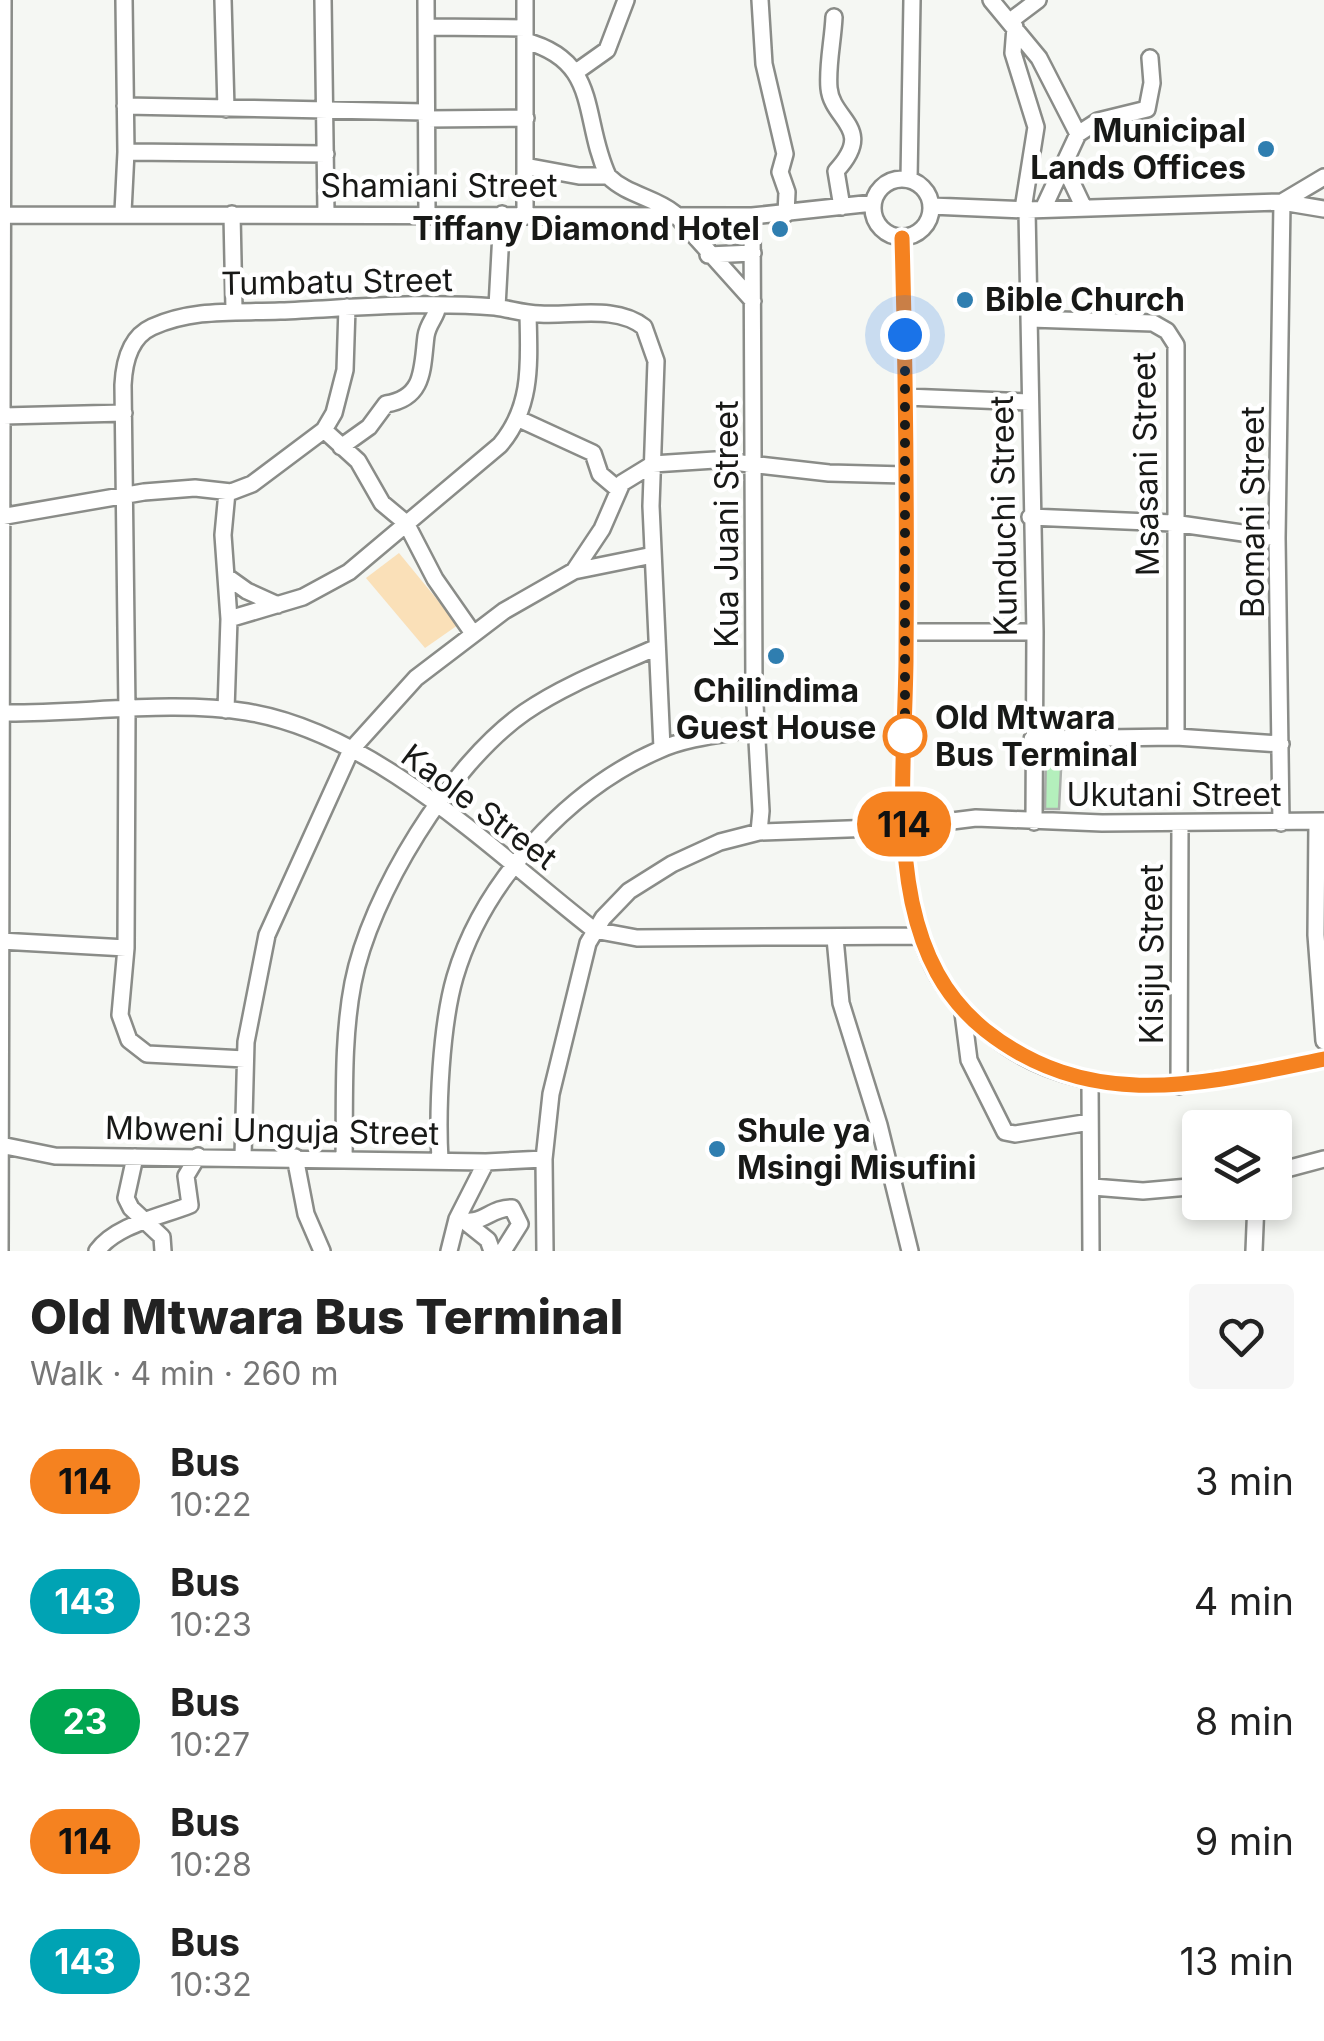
<!DOCTYPE html>
<meta charset="utf-8">
<style>
:root{--surface:#fff;--page:#f6f6f6;--text:#222;--muted:#767676}
body{margin:0;font-family:Inter,sans-serif;background:var(--page);color:var(--text);height:100vh;display:flex;flex-direction:column;font-size:38px;white-space:nowrap}
*{box-sizing:border-box;margin:0}
p{font-size:32px;color:var(--muted)}
.icon{flex:none;width:55px;height:55px;fill:none;stroke:currentColor;stroke-width:2;stroke-linecap:round;stroke-linejoin:round}
.map{position:relative;height:1251px;overflow:hidden}
.panel{display:flex;flex-direction:column;background:var(--surface);flex:1}
.panel>*{flex:none}
.badge{padding:0 20px;border-radius:32px;font-size:35px;line-height:65px}
.fabs{position:absolute;left:1182px;top:1110px;display:grid;gap:20px}
.fabs a{display:grid;place-items:center;width:110px;height:110px;border-radius:10px;background:var(--surface);box-shadow:0 5px 15px #0003;font-size:50px}
.you{position:absolute;width:50px;height:50px;margin:-25px;border:8px solid #fff;border-radius:50%;background:#1a73e8;box-shadow:0 0 0 15px #1a73e833}
.map>.badge{position:absolute;translate:-50% -50%;box-shadow:0 0 0 5px #fff}
.round{display:grid;place-items:center;flex:none;width:105px;height:105px;border-radius:10px;background:var(--page)}
.headline{display:flex;align-items:center;justify-content:space-between;height:170px;padding:0 30px}
h1{font-size:48px;font-weight:800;line-height:75px}
ul{padding:0;list-style:none}
li{display:flex;align-items:center;gap:30px;height:120px;padding:0 30px}
li div{flex:1}
li b{display:block;font-size:38px}
li em{font-style:normal}
li .badge{min-width:110px;font-weight:700;text-align:center}
.map>svg:first-child{display:block}
</style>
<div class="map">
<svg width="1324" height="1251" viewBox="0 0 1324 1251">
<rect width="100%" height="100%" fill="#f5f7f3"/>
<path fill="#fae0b8" d="M399 553 458 625 425 648 366 578Z"/>
<path fill="#b4efbc" stroke="#abafab" stroke-width="2.5" d="M1046 750H1062L1059 809H1045Z"/>
<g fill="none" stroke-linecap="round" stroke-linejoin="round">
<defs>
<path id="minor" d="M223 0 226 109
M323 0 326 213
M426 0 427 213
M760 0 764 64 785 154 780 172 787 192 786 214
M991 0 1039 58 1078 134
M834 17C833 40 827 66 829 88 832 121 876 128 836 171L842 207
M1010 21 1038 0
M427 27 525 28
M1015 27 1013 53 1036 127 1023 209
M525 41C601 61 581 118 608 176 627 195 654 197 674 213L753 301
M576 72 607 50 626 0
M125 106 425 112
M426 119 526 118
M126 152 326 154
M525 166 579 176H608
M1065 168 1084 208
M873 208a29 29 0 1 1 58 0a29 29 0 1 1-58 0Z
M909 180 912 0
M931 206 1027 210 1282 202 1324 209
M1043 209 1078 134 1098 121 1147 109 1152 83 1150 58
M1027 210 1035 632 1034 822
M123 212 126 152 124 0
M525 213V0
M232 214 234 309
M5 215 752 216 873 203
M752 216 754 687 761 811 759 832
M902 238C906 377 907 515 906 654 905 735 895 822 912 902 925 963 943 996 991 1035 1088 1113 1212 1082 1324 1059
M708 255 753 253
M497 307 502 214
M1030 319 1153 323 1167 331 1176 345V737
M906 397 1029 402
M3 416 124 413
M519 419 593 453 600 474 619 490
M324 430 358 461 382 503 406 523 435 579 472 632
M341 447 369 427 386 404C425 398 422 368 426 336 428 323 436 318 438 306
M0 517 144 492 195 488 231 492 252 484 324 430 334 413 345 370 347 307
M1030 517 1173 523 1277 538
M574 571 602 529 622 483 653 464 715 460 829 473 905 475
M226 576 247 591 278 605
M229 619 303 597 349 572 500 445C533 406 529 362 528 314
M906 632H1035
M226 710 229 619 223 535 227 492
M2 713C81 714 170 700 247 712 376 733 494 852 594 930L637 938 921 936
M1032 739 1176 737 1281 744
M1317 822 1316 935 1324 1041
M1281 823 1277 538 1282 202 1324 177
M835 938 841 1003 879 1125 910 1251
M0 941 126 948
M963 1013 969 1060 1005 1132 1015 1134 1090 1122
M245 1059 147 1054 129 1040 120 1015 126 948 127 711 123 385C124 363 130 337 152 327 194 308 237 313 280 311 352 308 423 301 495 307 510 309 525 314 540 314 574 316 616 305 644 327L656 361 651 506 662 748
M1090 1082 1091 1251
M1179 1086 1180 823
M1 1145 55 1156 486 1162 544 1159
M243 1156 246 1042 267 935 351 750 416 678 504 611 574 571 653 555
M135 1157 126 1198 131 1208 162 1237 163 1251
M295 1157 306 1214 322 1251
M344 1158C345 1101 342 1040 353 983 370 895 450 764 525 712 564 685 612 667 655 648
M440 1160C437 1110 441 1025 455 977 483 881 569 789 659 750 688 737 725 734 756 728
M1275 1172 1324 1159
M1093 1187 1143 1191 1200 1186
M457 1219C481 1228 490 1207 512 1208L520 1224 503 1251
M468 1224 488 1240 492 1251
M0 1251 3 0
M97 1251C116 1225 160 1217 190 1205L186 1176 198 1156
M449 1251 457 1219 486 1162
M545 1251 544 1159 551 1094 588 943 603 918 629 891 672 864 720 842 759 832 904 827 976 818 1102 823 1324 821
M1254 1251 1256 1202"/>
</defs>
<use href="#minor" stroke="#8a8c88" stroke-width="20"/>
<use href="#minor" stroke="#fff" stroke-width="15"/>
</g>
<g fill="none" stroke-linecap="round" stroke-linejoin="round">
<defs>
<path id="line" d="M902 238C906 379 907 520 906 661 905 740 896 824 912 902 923 954 944 997 985 1030 1091 1114 1203 1084 1324 1059"/>
</defs>
<use href="#line" stroke="#fff" stroke-width="22"/>
<use href="#line" stroke="#f58220" stroke-width="15"/>
<path stroke="#181917" stroke-width="10" stroke-dasharray="0 18" d="M905 335V736"/>
</g>
<g fill="#2f7eb0" stroke="#fff" stroke-width="4">
<circle cx="1266" cy="149" r="10"/>
<circle cx="780" cy="229" r="10"/>
<circle cx="965" cy="300" r="10"/>
<circle cx="776" cy="656" r="10"/>
<circle cx="717" cy="1149" r="10"/>
</g>
<circle fill="#fff" stroke="#f58220" stroke-width="5" cx="905" cy="736" r="20"/>
<g text-anchor="middle" stroke-width="9" stroke-linejoin="round" paint-order="stroke">
<g font-size="32" font-weight="bold" fill="#181917" stroke="#fff" text-anchor="end">
<text x="1246" y="142">Municipal<tspan x="1246" dy="37">Lands Offices</tspan></text>
<text x="760" y="240">Tiffany Diamond Hotel</text>
<text x="985" y="311" text-anchor="start">Bible Church</text>
<text x="776" y="702" text-anchor="middle">Chilindima<tspan x="776" dy="37">Guest House</tspan></text>
<text x="737" y="1142" text-anchor="start">Shule ya<tspan x="737" dy="37">Msingi Misufini</tspan></text>
</g>
<g font-size="32" fill="#181917" stroke="#fff">
<text x="439" y="197">Shamiani Street</text>
<text transform="translate(337 282) rotate(-1)" y="11">Tumbatu Street</text>
<text transform="translate(1146 464) rotate(-91)" y="11">Msasani Street</text>
<text transform="translate(1253 512) rotate(-90)" y="11">Bomani Street</text>
<text transform="translate(1004 516) rotate(-91)" y="11">Kunduchi Street</text>
<text transform="translate(727 524) rotate(-90)" y="11">Kua Juani Street</text>
<text x="1174" y="806">Ukutani Street</text>
<text transform="translate(479 807) rotate(37)" y="11">Kaole Street</text>
<text transform="translate(1152 954) rotate(-90)" y="11">Kisiju Street</text>
<text transform="translate(272 1131) rotate(1)" y="11">Mbweni Unguja Street</text>
</g>
<g font-size="32" font-weight="bold" fill="#181917" stroke="#fff" text-anchor="start">
<text x="935" y="729">Old Mtwara<tspan x="935" dy="37">Bus Terminal</tspan></text>
</g>
</g>
</svg>
<div class="fabs">
<a><svg class="icon" aria-label="layers" viewBox="0 0 24 24"><path d="M12 4l9 5-9 5-9-5zM3 14l9 5 9-5"/></svg></a>
</div>
<div class="you" style="left:905px;top:335px"></div>
<b class="badge" style="left:904px;top:824px;background:#f58220;color:#111">114</b>
</div>
<section class="panel">
<div class="headline"><div><h1>Old Mtwara Bus Terminal</h1><p>Walk · 4 min · 260 m</p></div><a class="round"><svg class="icon" aria-label="heart" viewBox="0 0 24 24"><path d="M12 20l-8-8c-3-5 5-10 8-4 3-6 11-1 8 4z"/></svg></a></div>
<ul>
<li><span class="badge" style="background:#f58220;color:#111">114</span><div><b>Bus</b><p>10:22</p></div><em>3 min</em></li>
<li><span class="badge" style="background:#00a3b4;color:#fff">143</span><div><b>Bus</b><p>10:23</p></div><em>4 min</em></li>
<li><span class="badge" style="background:#00a651;color:#fff">23</span><div><b>Bus</b><p>10:27</p></div><em>8 min</em></li>
<li><span class="badge" style="background:#f58220;color:#111">114</span><div><b>Bus</b><p>10:28</p></div><em>9 min</em></li>
<li><span class="badge" style="background:#00a3b4;color:#fff">143</span><div><b>Bus</b><p>10:32</p></div><em>13 min</em></li>
</ul>
</section>
